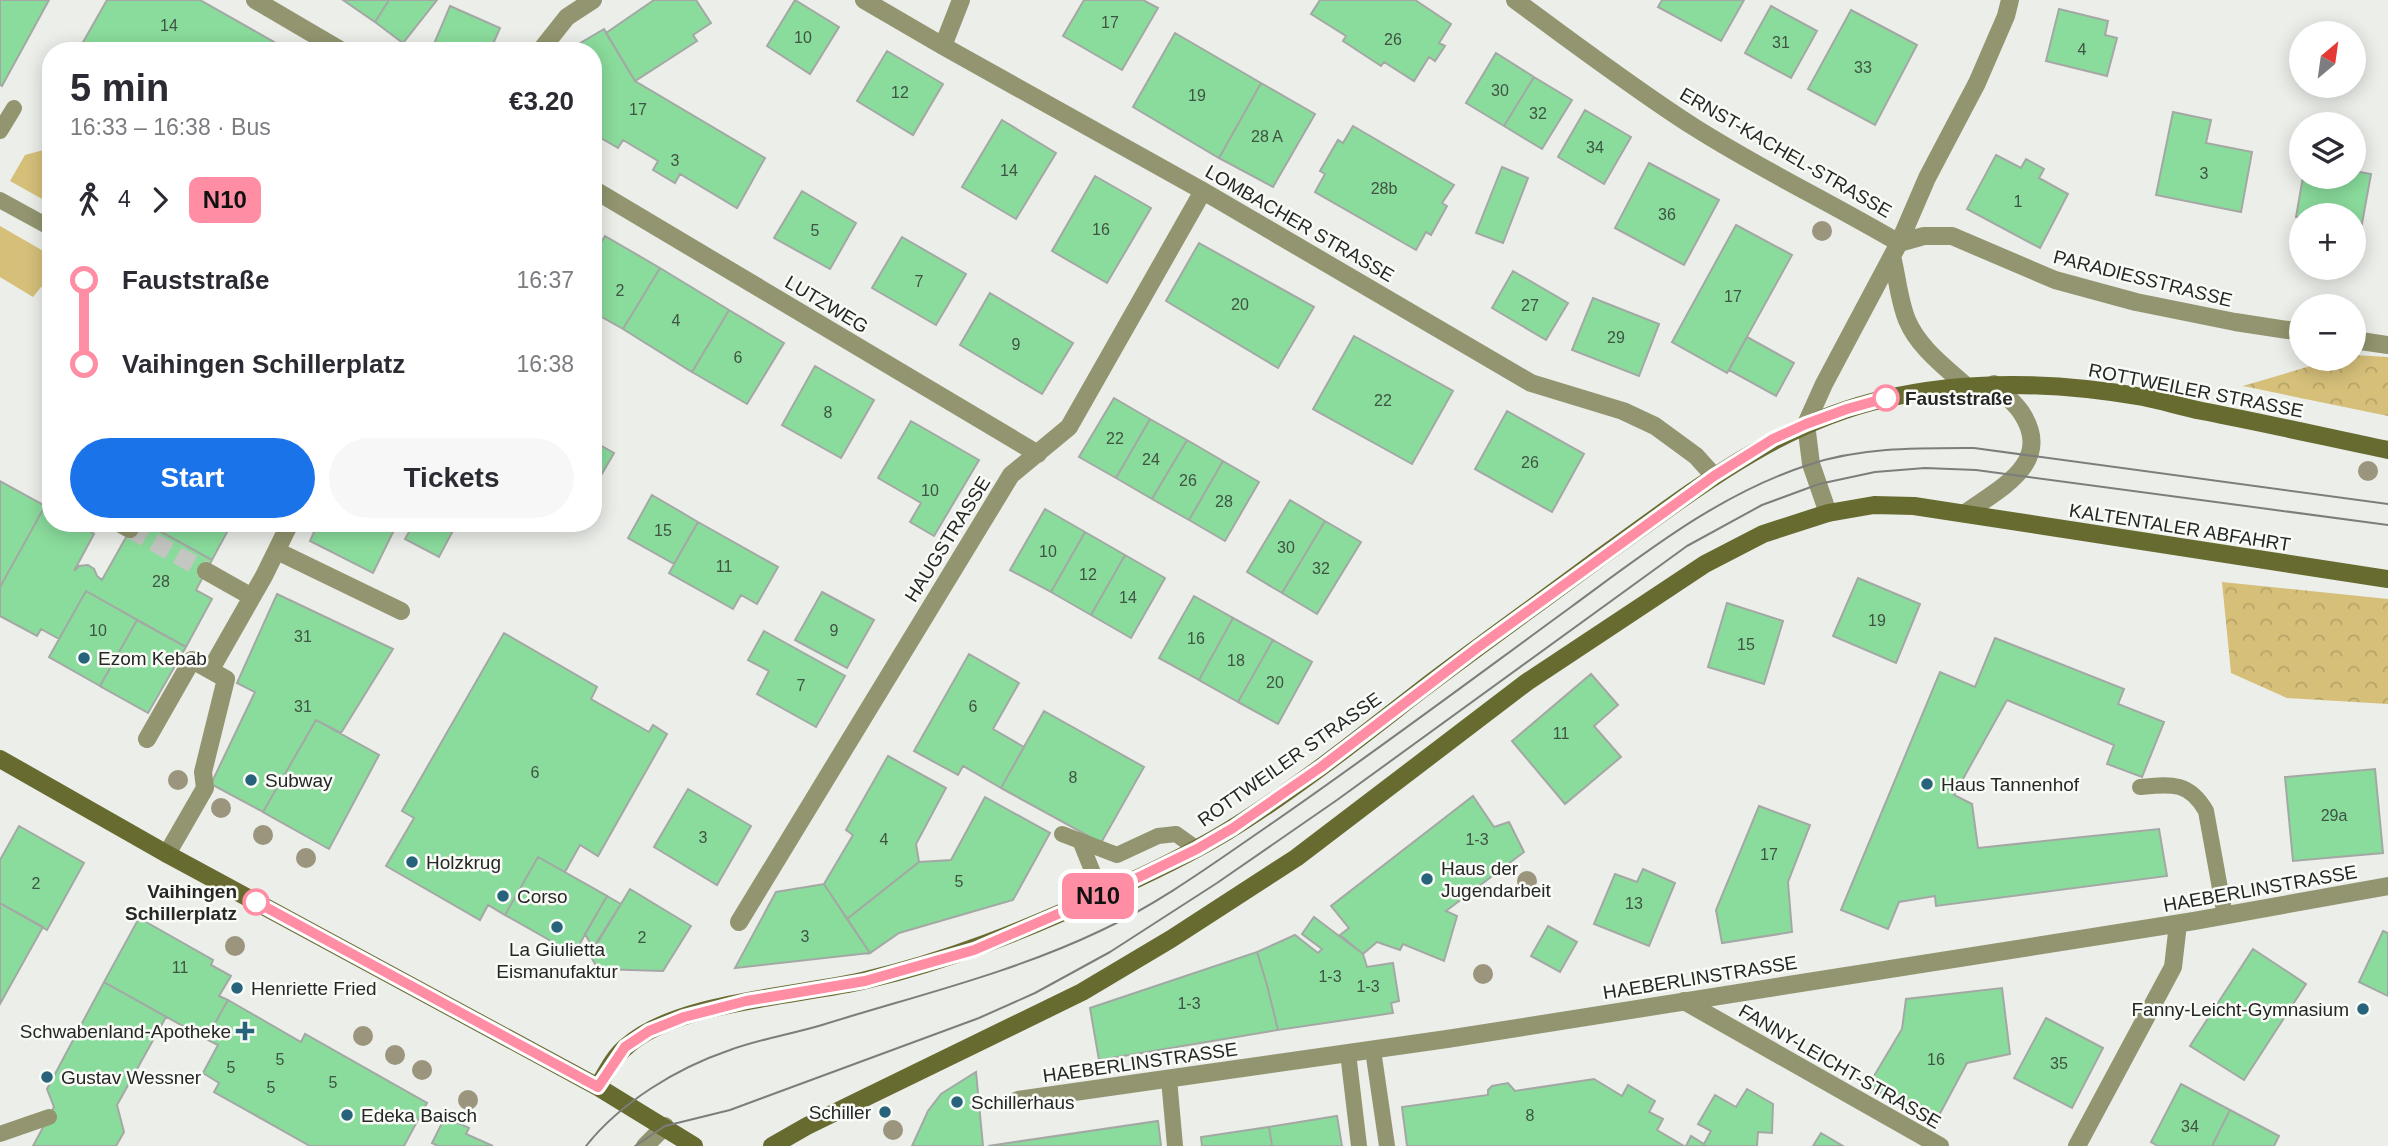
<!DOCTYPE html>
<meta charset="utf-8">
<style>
:root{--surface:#fff;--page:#f7f7f7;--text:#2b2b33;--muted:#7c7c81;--accent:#1a73e8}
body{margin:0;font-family:Arial,sans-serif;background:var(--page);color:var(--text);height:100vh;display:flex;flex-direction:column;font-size:26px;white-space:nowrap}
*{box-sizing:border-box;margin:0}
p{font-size:23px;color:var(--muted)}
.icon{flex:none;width:38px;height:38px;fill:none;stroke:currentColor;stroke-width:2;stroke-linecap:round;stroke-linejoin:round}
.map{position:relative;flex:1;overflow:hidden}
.sheet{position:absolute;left:42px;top:42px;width:560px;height:490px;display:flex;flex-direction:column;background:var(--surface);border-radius:28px;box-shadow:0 4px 18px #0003}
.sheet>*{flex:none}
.badge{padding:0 14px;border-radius:10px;font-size:24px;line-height:46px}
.needle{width:46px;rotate:29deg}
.controls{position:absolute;left:2289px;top:21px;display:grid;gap:14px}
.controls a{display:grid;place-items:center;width:77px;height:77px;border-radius:50%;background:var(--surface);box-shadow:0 4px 18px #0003;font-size:35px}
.map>.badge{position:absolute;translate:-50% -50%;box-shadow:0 0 0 4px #fff}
.legs{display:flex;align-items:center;gap:10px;height:77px;padding:0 28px;font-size:23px}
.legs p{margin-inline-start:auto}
.head{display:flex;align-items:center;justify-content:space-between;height:119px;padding:0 28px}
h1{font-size:38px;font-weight:800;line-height:52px}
.primary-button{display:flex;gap:14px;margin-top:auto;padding:14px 28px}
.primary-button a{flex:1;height:80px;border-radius:42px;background:var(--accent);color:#fff;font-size:28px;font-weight:800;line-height:80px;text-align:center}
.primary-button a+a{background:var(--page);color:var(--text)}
ul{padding:0 28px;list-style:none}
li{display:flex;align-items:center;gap:24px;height:84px;font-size:26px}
li i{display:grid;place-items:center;width:10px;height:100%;margin:0 9px;background:currentColor}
li i::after{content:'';width:18px;height:18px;margin:-9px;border:5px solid;border-radius:50%;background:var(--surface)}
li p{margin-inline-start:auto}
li:first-child i{background:linear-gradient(#0000 50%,currentColor 0)}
li:last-child i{background:linear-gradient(currentColor 50%,#0000 0)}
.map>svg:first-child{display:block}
</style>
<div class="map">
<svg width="2388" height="1146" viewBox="0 0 2388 1146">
<defs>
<pattern id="forest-crowns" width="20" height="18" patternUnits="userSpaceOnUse" patternTransform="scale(1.75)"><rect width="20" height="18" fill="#d5bf79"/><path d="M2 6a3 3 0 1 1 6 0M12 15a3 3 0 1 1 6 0" fill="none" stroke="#b7a468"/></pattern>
</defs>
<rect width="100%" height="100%" fill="#ebeee9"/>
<path fill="#d5bf79" d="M51 148V204L10 181 25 155Z
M0 226 45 252 48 248 51 249V283L41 287 33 297 0 277Z"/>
<path fill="url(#forest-crowns)" d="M2354 355 2388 357V416L2243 386 2334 359H2354Z
M2222 582 2388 599V704L2287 698 2231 673Z"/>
<path fill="#8adc9c" stroke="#a4a8a4" stroke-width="2" d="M0 0H49L2 86 0 85Z
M107 0H200L290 51H78Z
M343 0H389L375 22Z
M389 0H437L403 43 375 22Z
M654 0H696L711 23 693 35 697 41 635 81 606 33Z
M795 0 839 27 810 74 767 46Z
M1084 0H1143L1158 8 1122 70 1063 36Z
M1320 0H1415L1451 24 1439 43 1445 46 1435 61 1429 57 1414 81 1384 62 1381 66 1343 41 1346 36 1311 14Z
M1662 0H1744L1721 41 1658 7Z
M450 6 500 28 490 51H431Z
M1771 6 1817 31 1791 78 1745 53Z
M2059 9 2108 21 2105 35 2117 38 2107 76 2046 61Z
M1851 10 1917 45 1875 125 1808 89Z
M604 29 635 81 765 158 737 208 680 174 675 183 653 170 658 161 623 140 618 148 599 137 593 146V51H574L577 45Z
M1175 33 1261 83 1219 158 1133 107Z
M887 51 943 84 913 135 857 101Z
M1496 53 1534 77 1504 126 1466 103Z
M1534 77 1572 100 1542 149 1504 126Z
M1261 83 1315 114 1273 187 1219 158Z
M1585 110 1631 137 1604 184 1558 157Z
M2173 112 2211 120 2206 143 2252 152 2241 212 2156 195Z
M1002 120 1056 153 1016 219 962 187Z
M1353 126 1454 185 1442 203 1447 206 1431 235 1426 232 1416 250 1315 192 1325 174 1320 171 1338 140 1343 143Z
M1996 155 2021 168 2026 159 2044 169 2039 178 2068 194 2040 248 1967 209Z
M1649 163 1719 200 1684 265 1615 228Z
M1502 167 1528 178 1503 243 1476 233Z
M2354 171 2371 174 2361 229 2354 227V215L2296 217 2303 177H2354Z
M1095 176 1151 208 1107 283 1052 251Z
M802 191 856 223 830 269 774 238Z
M1736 225 1792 255 1727 373 1672 342Z
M605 236 660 268 623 329 593 312V255Z
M902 237 966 274 936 325 872 288Z
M1199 243 1314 307 1278 368 1166 301Z
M660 268 729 310 692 372 623 329Z
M1513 271 1568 303 1546 340 1492 308Z
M990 293 1073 343 1042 394 960 345Z
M1593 298 1659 324 1639 376 1572 350Z
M729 310 784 343 747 404 692 372Z
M1354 336 1453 391 1412 464 1313 409Z
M1747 337 1794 363 1776 396 1729 370Z
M815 366 874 400 841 458 782 425Z
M1114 398 1150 419 1116 478 1079 457Z
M1507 411 1584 454 1552 512 1475 469Z
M1150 419 1187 440 1152 499 1116 478Z
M911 421 979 460 934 536 910 522 921 503 878 478Z
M1187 440 1223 461 1189 520 1152 499Z
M593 441 614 453 593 489Z
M1223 461 1259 482 1225 541 1189 520Z
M0 481 45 506 0 587Z
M652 495 698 522 674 564 628 538Z
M1290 500 1325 521 1282 593 1247 572Z
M45 506 51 510V523H75L94 534 74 571 79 566 88 565 94 569 97 576 102 580 134 523H145L212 560 196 590 212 599 186 647 86 591 59 639 41 629 37 636 0 616V587Z
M1045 509 1085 532 1051 592 1010 570Z
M1325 521 1361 542 1317 614 1282 593Z
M698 522 778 567 757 604 741 595 733 609 669 573Z
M145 523H232L212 560Z
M318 523H387L395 528 373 573 310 541Z
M414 523H457L439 557 405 539Z
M1085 532 1125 555 1091 615 1051 592Z
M1125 555 1165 578 1131 638 1091 615Z
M1858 578 1920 604 1896 663 1833 636Z
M86 591 137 620 100 686 49 657Z
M822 592 874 620 847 668 795 640Z
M277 594 393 649 341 733 316 720 263 812 211 784 255 692 237 683Z
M1194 596 1233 618 1199 680 1159 658Z
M1727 603 1783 621 1764 684 1708 667Z
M1233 618 1273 640 1238 702 1199 680Z
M137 620 186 647 148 713 100 686Z
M764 631 845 676 816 727 757 694 769 671 748 660Z
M504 633 597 687 591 699 649 732 653 725 667 734 598 856 580 845 565 872 538 857 505 915 488 905 480 920 386 866 414 818 402 811Z
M1995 638 2124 689 2118 704 2164 722 2142 777 2107 764 2114 745 2007 700 1954 795 1972 804 1978 848 2159 829 2167 876 1936 906 1935 896 1899 902 1888 929 1841 910 1940 672 1975 687Z
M1273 640 1312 662 1278 724 1238 702Z
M969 654 1019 683 993 729 1024 747 1001 788 963 766 958 775 914 751Z
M1591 674 1618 705 1594 726 1621 757 1565 804 1512 741Z
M1044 711 1144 767 1101 843 1001 788Z
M316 720 379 755 329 849 263 812Z
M888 756 946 788 916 844 919 862 847 919 824 884 853 835 846 830Z
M2375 769 2383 853 2293 861 2285 777Z
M688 789 751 826 717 885 654 847Z
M1473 796 1494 827 1509 822 1524 852 1446 911 1457 916 1444 961 1403 944 1400 950 1377 942 1363 954 1340 935 1349 928 1331 906Z
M985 797 1050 833 1013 900 899 933 870 953 847 919 919 862 951 860Z
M1759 806 1810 825 1788 882 1792 932 1722 943 1716 910Z
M19 826 84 863 47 930 0 903V860Z
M538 857 607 896 574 954 505 915Z
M1643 869 1675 883 1649 946 1594 924 1615 874 1637 882Z
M824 884 870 953 735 968 776 892Z
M630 889 691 926 663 971 598 969 590 955Z
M607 896 621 904 593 948 585 934Z
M0 903 43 927 0 1004Z
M1314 917 1363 954 1367 967 1393 963 1399 1001 1391 1003 1393 1013 1278 1030 1267 985 1257 952 1295 935 1318 953 1322 949 1302 934Z
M139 918 213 960 211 965 231 976 219 996 228 1000 206 1039 104 982Z
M1548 926 1577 942 1560 972 1531 956Z
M2383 931 2388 933V996L2359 982Z
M2253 949 2306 984 2244 1080 2190 1046Z
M1257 952 1267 985 1278 1030 1099 1060 1090 1008Z
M104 982 166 1017 117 1105 124 1132 116 1146H33L54 1107 47 1089Z
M2002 988 2010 1054 1967 1063 1936 1121 1868 1086 1902 1029 1906 999Z
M228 1000 301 1042 305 1034 427 1103 404 1146H310L214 1092 219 1083 203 1073 218 1045 206 1039Z
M2046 1018 2103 1048 2072 1108 2014 1078Z
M976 1072 983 1146H912L928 1111 941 1094Z
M1594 1079 1622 1096 1628 1085 1655 1101 1649 1112 1663 1119 1657 1130 1684 1146H1407L1402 1107 1488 1095V1090L1492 1086 1508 1083 1515 1091Z
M2181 1084 2230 1110 2212 1146H2158L2151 1142Z
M1747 1089 1773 1104 1772 1133 1758 1132 1757 1146H1686L1691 1136 1704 1144 1711 1131 1698 1124 1715 1095 1736 1107Z
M2230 1110 2279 1136 2274 1146H2212Z
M1337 1116 1342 1146H1272L1269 1127Z
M445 1117 469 1128 466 1134 493 1146H438L432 1143Z
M1158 1121 1161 1146H988Z
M1269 1127 1272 1146H1202L1201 1137Z
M1821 1133 1843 1146H1813Z"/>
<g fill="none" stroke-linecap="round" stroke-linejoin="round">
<path stroke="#c4c6c2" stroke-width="18" stroke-dasharray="18 9" stroke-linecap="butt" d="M130 529 206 571"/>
<path stroke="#92956f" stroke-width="16" d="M0 131 14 108
M0 200 51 228
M2140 787C2170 784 2189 781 2206 811L2225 916
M1062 834 1117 855 1158 836 1176 834 1197 849
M1081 843 1102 895
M1373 1050 1387 1146
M1348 1053 1359 1146
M1169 1079 1175 1146
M0 1134 49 1117"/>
<path stroke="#92956f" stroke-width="18" d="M255 0 342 51
M864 0 943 46 1203 191 1531 383 1623 411 1655 426 1696 456 1714 476
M1515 0C1574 43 1633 88 1694 127 1760 169 1831 203 1899 243
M943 46 961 0
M540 51 567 17 593 0
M593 189 1038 454
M1899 243 1924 236H1952L2055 280 2136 302 2235 322 2301 332
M1892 256C1897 276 1899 301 1907 320 1918 347 1945 367 1966 386
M2354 340 2388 345
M1967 512C2002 487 2054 462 2021 412 2014 402 2003 393 1994 384
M1828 513 1811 464 1806 424 1824 384 1899 243 1927 178 1977 83 2006 16 2010 0
M119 523 130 529
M277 551 401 611
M206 571 252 597
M211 669 264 576 290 523
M147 739 192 660 226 679 203 772 205 788 167 854
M739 922 1011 475 1069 427 1203 191
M1684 1001 1940 1146
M1018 1100 1447 1039 2194 921 2388 886
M645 1146 665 1126
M2077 1146 2173 967 2178 924"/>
<path stroke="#686b30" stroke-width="18" d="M0 759 167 854 598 1087 694 1146
M598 1087C606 1073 614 1056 627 1046 677 1001 801 996 866 980 948 961 1025 930 1101 895 1144 876 1186 856 1226 832 1295 790 1358 739 1421 690 1479 646 1539 603 1598 559 1688 495 1774 424 1884 399 1970 379 2057 382 2143 397 2163 401 2182 407 2202 411 2264 423 2326 437 2388 450
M772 1146 807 1126 1082 992 1171 939 1296 858 1527 682 1705 564 1763 534 1828 513 1874 505 1914 506 2388 579"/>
<path stroke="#7c7e7b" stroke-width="2" d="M586 1146C621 1102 677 1068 730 1050 760 1039 792 1034 822 1025 915 996 1012 973 1100 931 1160 903 1214 863 1268 826 1371 755 1471 680 1571 607 1646 552 1719 494 1808 465 1861 447 1919 448 1974 448L2388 504
M635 1146 665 1126 730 1110 979 1018 1035 993 1110 952 1217 883 1337 800 1687 546 1762 505 1819 484 1875 472 1925 468 1976 470 2388 525"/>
</g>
<g fill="#9b957d">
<circle cx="1822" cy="231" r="10"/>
<circle cx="2368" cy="471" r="10"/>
<circle cx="178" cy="780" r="10"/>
<circle cx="221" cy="808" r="10"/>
<circle cx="263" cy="835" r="10"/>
<circle cx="306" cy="858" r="10"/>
<circle cx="1527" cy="881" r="10"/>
<circle cx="235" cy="946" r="10"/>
<circle cx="1483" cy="974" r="10"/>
<circle cx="363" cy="1036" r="10"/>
<circle cx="395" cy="1055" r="10"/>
<circle cx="422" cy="1070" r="10"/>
<circle cx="468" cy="1100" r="10"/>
<circle cx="893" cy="1130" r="10"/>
</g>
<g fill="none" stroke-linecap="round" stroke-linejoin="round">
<defs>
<path id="line-1" d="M256 902 598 1087 625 1047 649 1031 684 1017 746 1001 865 981 974 950 1102 895 1197 849 1233 828 1321 767 1477 648 1714 476 1773 439 1806 424 1847 409 1886 398"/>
</defs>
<use href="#line-1" stroke="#fff" stroke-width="16"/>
<use href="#line-1" stroke="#ff8ea5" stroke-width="10"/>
</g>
<g fill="#fff" stroke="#ff8ea5" stroke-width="3.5">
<circle cx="1886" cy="398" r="12"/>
<circle cx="256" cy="902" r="12"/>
</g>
<g fill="#27637b" stroke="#f9fbf7" stroke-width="2.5">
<circle cx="84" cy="658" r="7"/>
<circle cx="251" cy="780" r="7"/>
<circle cx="1927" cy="784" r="7"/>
<circle cx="412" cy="862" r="7"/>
<circle cx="1427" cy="879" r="7"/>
<circle cx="503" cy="896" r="7"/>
<circle cx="557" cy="927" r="7"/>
<circle cx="237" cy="988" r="7"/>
<circle cx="2363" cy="1009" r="7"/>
<path d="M241.5 1020.5h7v7h7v7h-7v7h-7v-7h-7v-7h7z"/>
<circle cx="47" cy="1077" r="7"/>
<circle cx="957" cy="1102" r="7"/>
<circle cx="885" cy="1112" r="7"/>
<circle cx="347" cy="1115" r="7"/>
</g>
<g text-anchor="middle" stroke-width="5" stroke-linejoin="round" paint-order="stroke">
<g font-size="16" fill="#3f5443">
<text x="1110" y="28">17</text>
<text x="169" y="31">14</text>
<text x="803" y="43">10</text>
<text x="1393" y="45">26</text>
<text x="1781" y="48">31</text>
<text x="2082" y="55">4</text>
<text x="1863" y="73">33</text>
<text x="1500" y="96">30</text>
<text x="900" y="98">12</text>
<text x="1197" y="101">19</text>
<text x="638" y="115">17</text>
<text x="1538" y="119">32</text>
<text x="1267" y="142">28 A</text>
<text x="1595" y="153">34</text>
<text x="675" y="166">3</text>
<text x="1009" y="176">14</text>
<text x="2204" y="179">3</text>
<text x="1384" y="194">28b</text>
<text x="2018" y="207">1</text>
<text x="1667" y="220">36</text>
<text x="1101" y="235">16</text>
<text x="815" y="236">5</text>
<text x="919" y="287">7</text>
<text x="620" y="296">2</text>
<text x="1733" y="302">17</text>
<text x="1240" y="310">20</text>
<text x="1530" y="311">27</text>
<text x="676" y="326">4</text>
<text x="1616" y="343">29</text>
<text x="1016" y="350">9</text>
<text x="738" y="363">6</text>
<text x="1383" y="406">22</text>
<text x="828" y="418">8</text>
<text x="1115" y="444">22</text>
<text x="1151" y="465">24</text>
<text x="1530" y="468">26</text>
<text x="1188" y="486">26</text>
<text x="930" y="496">10</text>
<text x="1224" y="507">28</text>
<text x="663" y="536">15</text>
<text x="1286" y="553">30</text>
<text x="1048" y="557">10</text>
<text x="724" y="572">11</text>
<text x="1321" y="574">32</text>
<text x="1088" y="580">12</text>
<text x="161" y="587">28</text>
<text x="1128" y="603">14</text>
<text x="1877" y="626">19</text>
<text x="98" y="636">10</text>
<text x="834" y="636">9</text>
<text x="303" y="642">31</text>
<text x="1196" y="644">16</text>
<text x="1746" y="650">15</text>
<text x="1236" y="666">18</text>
<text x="1275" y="688">20</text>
<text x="801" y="691">7</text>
<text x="303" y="712">31</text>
<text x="973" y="712">6</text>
<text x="1561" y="739">11</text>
<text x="535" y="778">6</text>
<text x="1073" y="783">8</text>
<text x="2334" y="821">29a</text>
<text x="703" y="843">3</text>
<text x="884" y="845">4</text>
<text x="1477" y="845">1-3</text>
<text x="1769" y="860">17</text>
<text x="959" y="887">5</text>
<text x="36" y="889">2</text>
<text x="1634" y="909">13</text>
<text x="805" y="942">3</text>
<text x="642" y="943">2</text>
<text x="180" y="973">11</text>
<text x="1330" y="982">1-3</text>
<text x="1368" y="992">1-3</text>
<text x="1189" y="1009">1-3</text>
<text x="280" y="1065">5</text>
<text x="1936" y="1065">16</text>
<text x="2059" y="1069">35</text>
<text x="231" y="1073">5</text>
<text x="333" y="1088">5</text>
<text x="271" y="1093">5</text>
<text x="1530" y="1121">8</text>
<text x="2190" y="1132">34</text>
</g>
<g font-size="19" fill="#262725" stroke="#f9fbf7">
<text transform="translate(1786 152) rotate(30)" y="7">ERNST-KACHEL-STRASSE</text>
<text transform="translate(1300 223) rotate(30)" y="7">LOMBACHER STRASSE</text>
<text transform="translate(2143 278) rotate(14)" y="7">PARADIESSTRASSE</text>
<text transform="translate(827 304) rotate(31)" y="7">LUTZWEG</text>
<text transform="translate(2196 390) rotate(11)" y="7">ROTTWEILER STRASSE</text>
<text transform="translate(2180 527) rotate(9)" y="7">KALTENTALER ABFAHRT</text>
<text transform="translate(947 539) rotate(-58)" y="7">HAUGSTRASSE</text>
<text transform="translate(1289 759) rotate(-35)" y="7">ROTTWEILER STRASSE</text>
<text transform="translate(2260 888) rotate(-10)" y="7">HAEBERLINSTRASSE</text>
<text transform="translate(1700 977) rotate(-9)" y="7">HAEBERLINSTRASSE</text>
<text transform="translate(1140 1062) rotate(-8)" y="7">HAEBERLINSTRASSE</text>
<text transform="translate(1840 1066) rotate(30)" y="7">FANNY-LEICHT-STRASSE</text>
</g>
<g font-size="19" font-weight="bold" fill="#262725" stroke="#f9fbf7" text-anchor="start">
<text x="1905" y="405">Fauststraße</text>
<text x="237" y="898" text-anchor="end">Vaihingen<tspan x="237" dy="22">Schillerplatz</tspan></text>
</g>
<g font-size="19" fill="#262725" stroke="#f9fbf7" text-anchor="start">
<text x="98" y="665">Ezom Kebab</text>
<text x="265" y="787">Subway</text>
<text x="1941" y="791">Haus Tannenhof</text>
<text x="426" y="869">Holzkrug</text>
<text x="1441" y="875">Haus der<tspan x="1441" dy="22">Jugendarbeit</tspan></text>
<text x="517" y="903">Corso</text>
<text x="557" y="956" text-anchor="middle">La Giulietta<tspan x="557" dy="22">Eismanufaktur</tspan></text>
<text x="251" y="995">Henriette Fried</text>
<text x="2349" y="1016" text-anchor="end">Fanny-Leicht-Gymnasium</text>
<text x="231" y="1038" text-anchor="end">Schwabenland-Apotheke</text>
<text x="61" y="1084">Gustav Wessner</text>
<text x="971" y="1109">Schillerhaus</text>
<text x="871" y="1119" text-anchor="end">Schiller</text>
<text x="361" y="1122">Edeka Baisch</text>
</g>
</g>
</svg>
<div class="controls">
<a><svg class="needle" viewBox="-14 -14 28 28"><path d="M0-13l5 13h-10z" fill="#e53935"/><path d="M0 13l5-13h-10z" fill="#7c7c81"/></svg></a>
<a><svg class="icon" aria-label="layers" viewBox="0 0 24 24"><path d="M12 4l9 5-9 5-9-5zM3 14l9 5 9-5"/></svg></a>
<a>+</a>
<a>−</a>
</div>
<b class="badge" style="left:1098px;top:896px;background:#ff8ea5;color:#111">N10</b>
<section class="sheet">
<div class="head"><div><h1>5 min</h1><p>16:33 – 16:38 · Bus</p></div><b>€3.20</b></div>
<div class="legs"><svg class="icon" aria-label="walk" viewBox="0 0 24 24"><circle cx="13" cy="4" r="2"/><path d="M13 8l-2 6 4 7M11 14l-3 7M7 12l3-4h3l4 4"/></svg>4<svg class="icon" aria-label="forward" viewBox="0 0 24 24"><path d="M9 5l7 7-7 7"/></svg><b class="badge" style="background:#ff8ea5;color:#111">N10</b></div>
<ul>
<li><i style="color:#ff8ea5"></i><b>Fauststraße</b><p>16:37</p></li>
<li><i style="color:#ff8ea5"></i><b>Vaihingen Schillerplatz</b><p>16:38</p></li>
</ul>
<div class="primary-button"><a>Start</a><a>Tickets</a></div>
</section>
</div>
